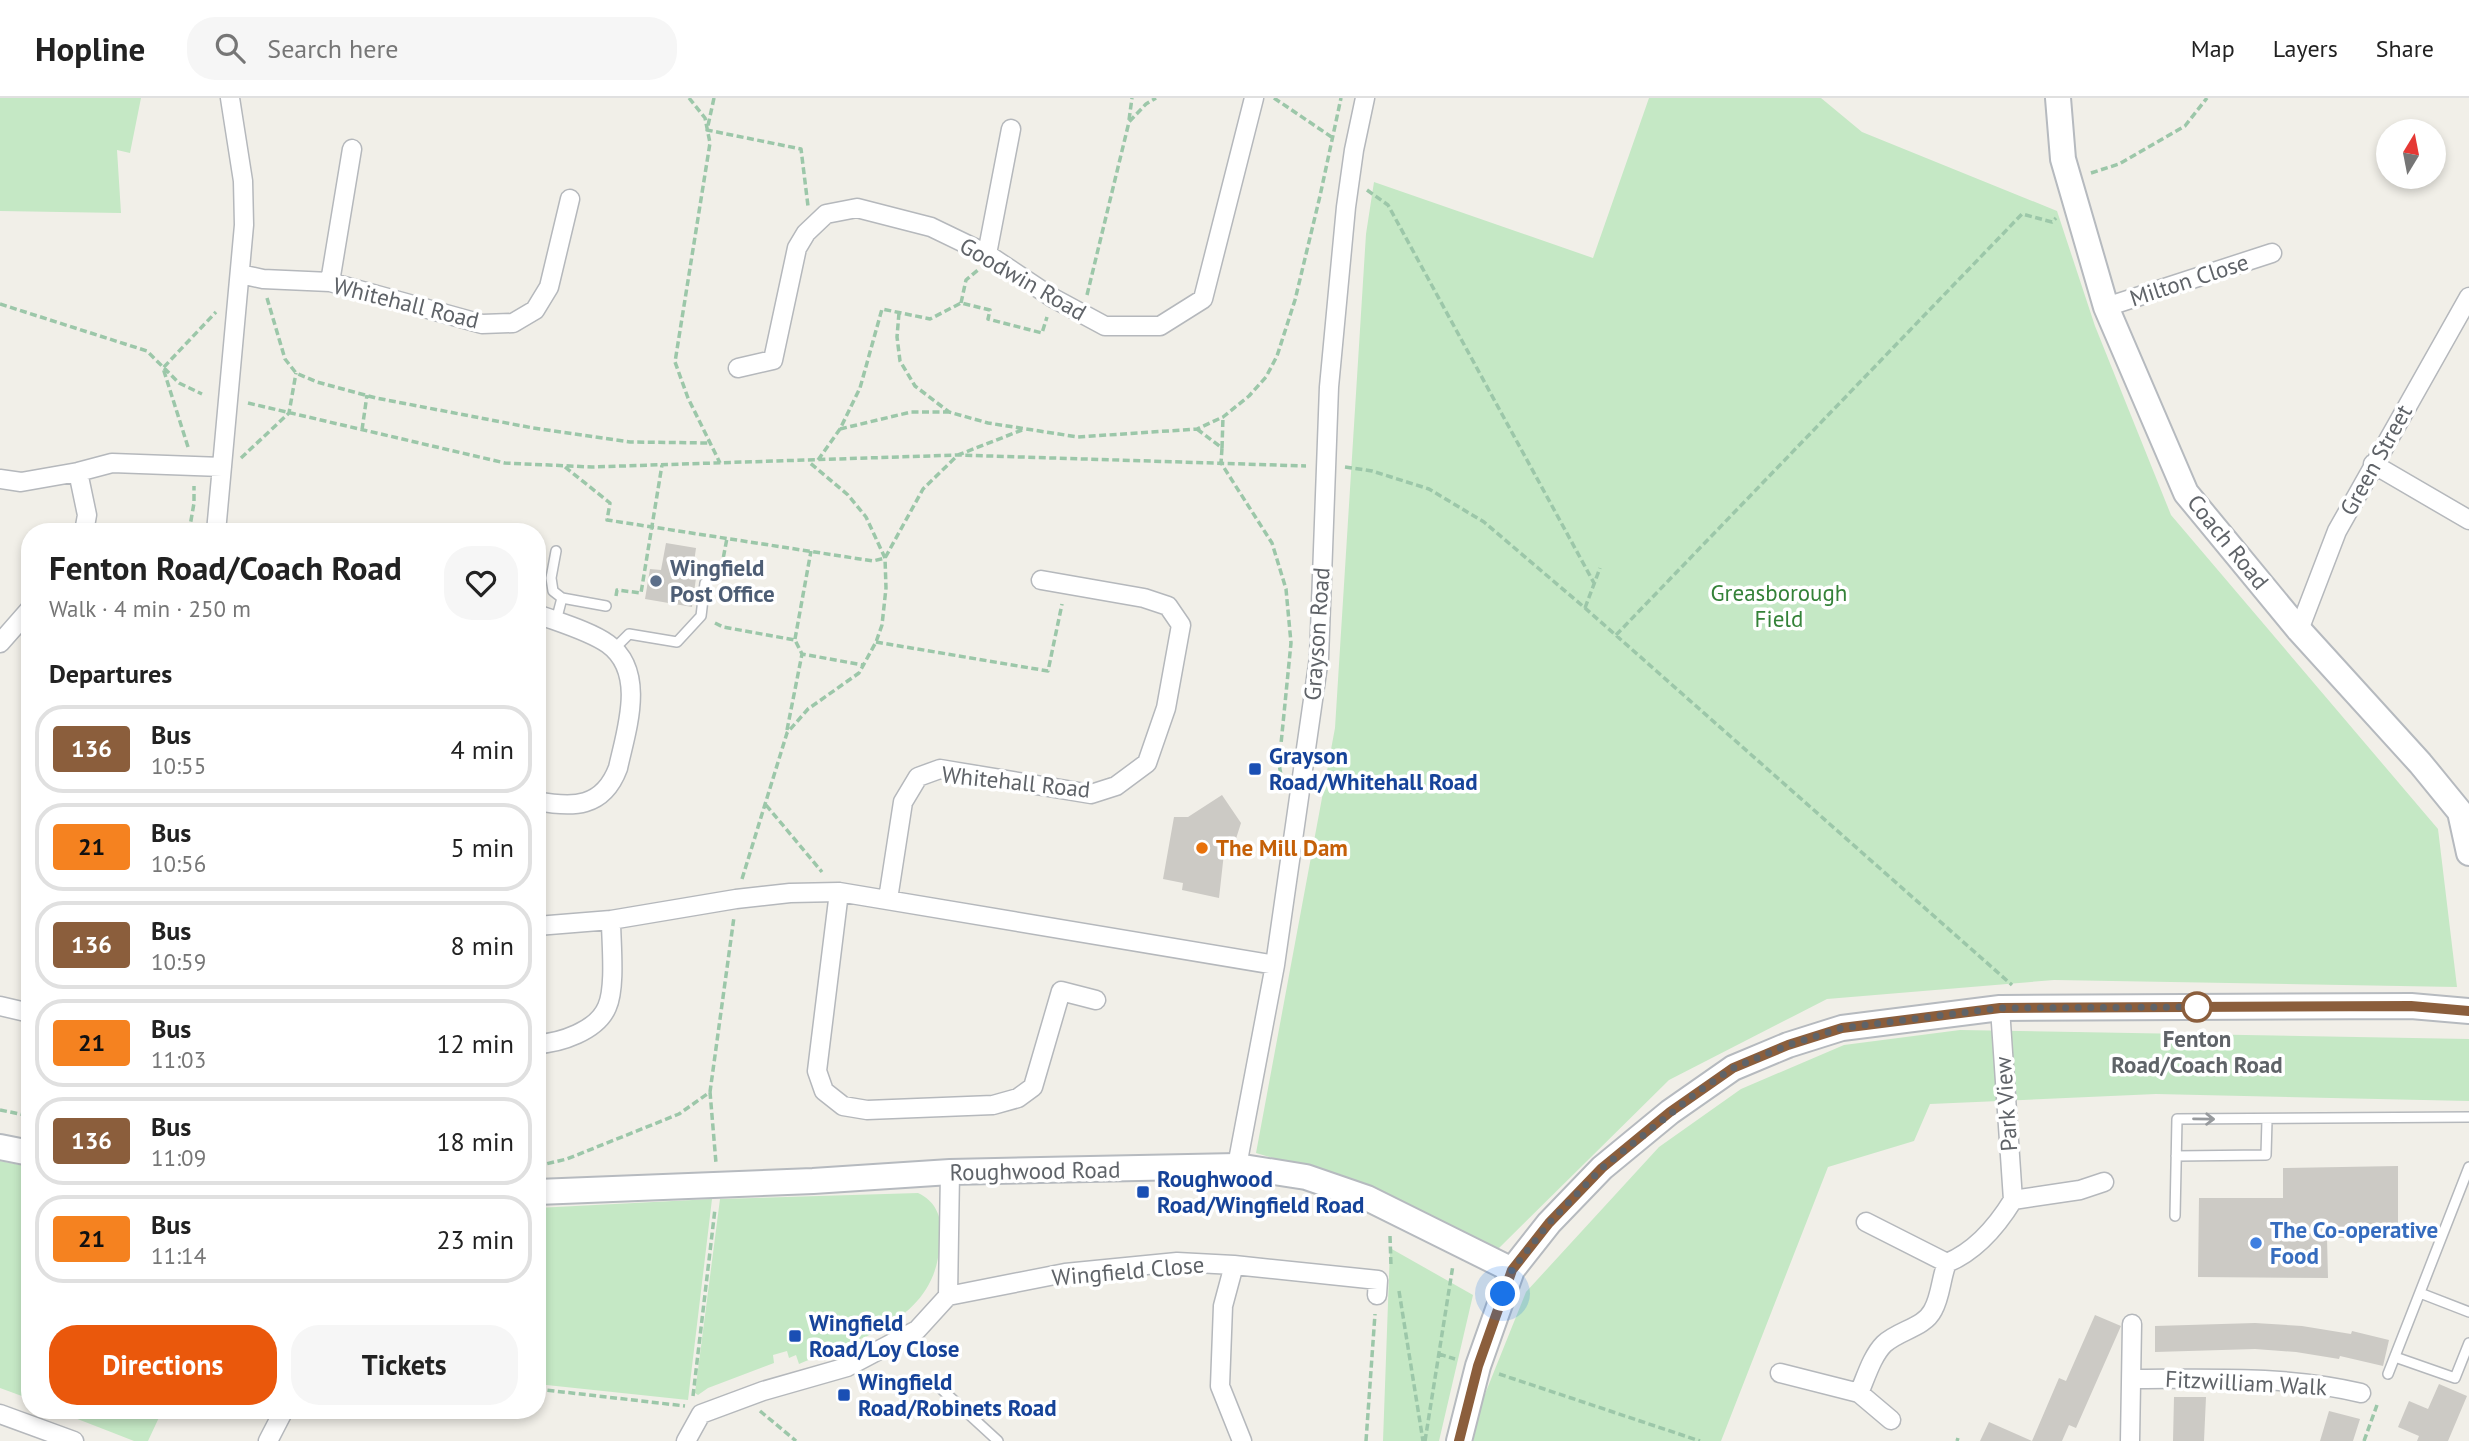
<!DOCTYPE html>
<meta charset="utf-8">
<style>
:root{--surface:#fff;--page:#f6f6f6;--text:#222;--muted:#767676;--line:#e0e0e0;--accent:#ea580c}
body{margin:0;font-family:"PT Sans",sans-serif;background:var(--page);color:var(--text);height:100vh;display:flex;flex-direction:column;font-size:26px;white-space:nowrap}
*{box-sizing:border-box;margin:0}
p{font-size:23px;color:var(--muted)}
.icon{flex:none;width:38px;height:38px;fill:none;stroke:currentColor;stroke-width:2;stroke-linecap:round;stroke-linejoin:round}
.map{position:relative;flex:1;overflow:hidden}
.sheet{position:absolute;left:21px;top:425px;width:525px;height:896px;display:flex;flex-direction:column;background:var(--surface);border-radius:28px;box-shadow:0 4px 10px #0003}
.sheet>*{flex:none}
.badge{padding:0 14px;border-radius:5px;font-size:24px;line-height:46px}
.needle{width:46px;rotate:10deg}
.fabs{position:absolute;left:2376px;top:21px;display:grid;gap:14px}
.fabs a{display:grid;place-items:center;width:70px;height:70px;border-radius:50%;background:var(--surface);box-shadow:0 4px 10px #0003;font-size:35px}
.you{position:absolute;width:35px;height:35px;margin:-18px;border:5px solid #fff;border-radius:50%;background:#1a73e8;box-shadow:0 0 0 10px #1a73e833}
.map>.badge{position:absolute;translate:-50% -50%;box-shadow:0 0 0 4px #fff}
h2{padding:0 28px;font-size:26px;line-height:63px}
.round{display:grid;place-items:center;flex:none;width:74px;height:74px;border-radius:28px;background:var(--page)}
.headline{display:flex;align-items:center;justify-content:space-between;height:119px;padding:0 28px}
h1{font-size:33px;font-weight:800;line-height:52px}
.button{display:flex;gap:14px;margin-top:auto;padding:14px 28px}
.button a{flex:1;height:80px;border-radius:28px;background:var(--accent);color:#fff;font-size:28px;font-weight:800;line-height:80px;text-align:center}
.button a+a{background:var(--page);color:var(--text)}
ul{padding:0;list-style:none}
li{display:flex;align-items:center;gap:21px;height:88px;margin:0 14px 10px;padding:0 14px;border:4px solid var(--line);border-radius:28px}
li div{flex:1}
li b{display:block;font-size:26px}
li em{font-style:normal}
li .badge{min-width:77px;font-weight:700;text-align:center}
header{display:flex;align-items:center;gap:42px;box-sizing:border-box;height:98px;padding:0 35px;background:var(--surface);border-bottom:2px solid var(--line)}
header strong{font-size:33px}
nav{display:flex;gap:38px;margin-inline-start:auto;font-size:24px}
.search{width:490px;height:63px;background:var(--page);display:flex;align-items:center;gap:18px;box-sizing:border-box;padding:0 24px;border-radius:28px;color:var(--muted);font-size:26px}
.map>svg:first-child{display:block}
</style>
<header>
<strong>Hopline</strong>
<div class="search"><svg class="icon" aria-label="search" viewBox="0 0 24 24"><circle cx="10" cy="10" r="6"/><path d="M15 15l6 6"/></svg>Search here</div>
<nav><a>Map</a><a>Layers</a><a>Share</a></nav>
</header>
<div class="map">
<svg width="2469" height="1343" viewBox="0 0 2469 1343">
<rect width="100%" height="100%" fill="#f1efe8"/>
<path fill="#c5e8c5" d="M0 0H141L130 55 117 52 121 115 0 113Z
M1649 0H1821L1862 34 2057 113 2095 228 2171 417 2438 731 2457 889 2054 882 1827 901 1669 982 1497 1152 1349 1082 1256 1055 1335 630 1366 136 1374 84 1593 160Z
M1960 932 2469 941V1003L2156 996 1930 1006 1914 1043 1828 1069 1721 1343H1473L1481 1306 1526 1194 1659 1049 1741 991 1844 947Z
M0 1063 30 1069V1301L0 1290Z
M918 1095C935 1103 940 1116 942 1134 943 1143 940 1152 938 1160 926 1226 853 1243 799 1266L796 1257 789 1260 787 1253 773 1257 774 1265 708 1290 698 1297 695 1295 720 1101Z
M712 1101 688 1302 537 1286V1110Z
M1390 1150 1473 1197 1439 1343H1383Z
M57 1313 162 1312V1313L148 1343H134Z"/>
<path fill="#cccac5" d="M666 445 696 450 692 479 696 480 692 509 645 501 650 471 661 472Z
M1222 697 1241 725 1234 747 1225 746 1219 800 1182 792 1183 785 1163 781 1174 719H1188Z
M2398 1068V1140H2327L2328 1180 2198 1179 2199 1100H2283V1070Z
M2095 1217 2121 1228 2076 1330 2069 1327 2062 1343H1980L1989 1324 2032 1343 2059 1280 2066 1283Z
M2255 1225 2302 1228 2351 1236 2352 1233 2389 1242 2383 1268 2340 1258 2339 1261 2296 1254 2255 1251 2155 1254V1228Z
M2439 1286 2467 1298 2448 1343H2417L2419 1338 2398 1329 2409 1303 2428 1311Z
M2174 1299H2206L2204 1343H2173Z
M2329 1313 2360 1321 2353 1343H2320Z"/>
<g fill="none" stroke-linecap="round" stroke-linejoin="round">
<defs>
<path id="lane" d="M556 453 551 480 553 493 562 500 556 523
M562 500 606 508
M614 551 629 536 677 544 701 518 705 485
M2176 1058 2266 1057 2267 1022
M2175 1118 2177 1021 2469 1019
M2420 1195 2469 1214
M2395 1259 2455 1280 2469 1245
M2388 1276 2469 1069
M937 1287 998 1343"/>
<path id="street" d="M987 156 1011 31
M240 176 263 181 330 184 482 226 513 225 535 212 549 189 570 101
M330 184 352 51
M2106 209 2272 155
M738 270 773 262 797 150 806 135 826 116 857 110 931 129 987 156 1053 200 1105 228H1160L1203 201 1254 0
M2373 366 2469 422
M78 374 87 417 84 434
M0 381 21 384 78 374 112 365 222 369
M216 434 244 127 243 83 230 0
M537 516C558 524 590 533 608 546 647 574 626 633 618 670 603 710 573 710 537 703
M2299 532 2337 433 2469 199
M0 545 30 511
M839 794 817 973 824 993 843 1008 867 1012 993 1007 1018 1000 1033 989 1061 893 1096 902
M888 801 903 704 918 679 940 671 1091 696 1116 688 1147 665 1166 610 1181 527 1168 508 1144 500 1041 482
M537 828 611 822 736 801 790 795 839 794 1275 867
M0 908 30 915
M2000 910 2013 1102
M537 946C560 945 597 933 607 909 616 889 611 844 611 822
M1237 1068 1275 867 1319 560 1329 289 1346 109 1354 52 1365 0
M1866 1124 1947 1165C1976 1153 1997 1128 2013 1102L2080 1092 2104 1084
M1234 1167 1223 1208 1220 1288 1242 1343
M948 1198 1065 1175 1177 1164 1234 1167 1378 1182 1377 1197
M1780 1275 1859 1295 1891 1322
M2131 1281C2208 1281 2286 1277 2361 1295
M1859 1295C1866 1279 1872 1258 1884 1246 1899 1232 1924 1230 1933 1212 1941 1198 1941 1179 1947 1165
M0 1316 74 1343
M268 1343 284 1312
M686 1343 701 1316 763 1293 847 1269 917 1232 948 1198 950 1074
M2130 1343 2132 1226"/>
<path id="secondary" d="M2058 0 2063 61 2106 209 2186 395 2299 532 2420 665 2460 714 2469 755
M0 1049 30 1055
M537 1094 813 1083 950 1074 1237 1068 1306 1079 1367 1100 1512 1172
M1459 1343 1478 1268 1512 1172 1549 1125 1602 1070 1670 1014 1733 970 1788 947 1842 930 2000 910 2411 908 2469 913"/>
</defs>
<use href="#lane" stroke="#b5b8bc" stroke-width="12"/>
<use href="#street" stroke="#b5b8bc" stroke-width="21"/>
<use href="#secondary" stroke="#b6babf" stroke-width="28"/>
<path stroke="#9cc7a9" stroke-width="3.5" stroke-dasharray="7 3.5" stroke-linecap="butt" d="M689 0 705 20 710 45 675 264 688 300 720 365
M714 0 707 32 801 51 808 108
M1274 0 1333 40
M1129 22 1132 0
M2091 75 2119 66 2185 28 2207 0
M1367 92 1388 107 1594 485
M1087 197 1129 24 1146 6 1156 0
M267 200 285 261 296 275 317 284 376 300 533 330 630 344 710 345
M961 205 966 182 978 172
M0 206 147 253 179 285 202 296
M899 215 897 239 900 263 915 288 949 314 988 325 1078 339 1197 331 1223 319 1249 298 1266 279 1277 258 1295 202 1320 98 1341 0
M248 305 505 365 592 369 958 357 1306 368
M840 331 911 314H948
M1197 331 1222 350 1221 365 1272 445 1286 491 1291 545 1279 666 1281 677
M362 332 367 297
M188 349 163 270 216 214
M1222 350 1223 319
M241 360 289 315 296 275
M818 362 840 331 860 290 882 211 930 221 961 205 990 212 988 221 1042 235 1047 219
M565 369 610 405 607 422 873 463 885 460 923 391 958 357 1022 332
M1345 369 1372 373 1429 391 1484 424 1585 510 2012 887
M189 434 194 405V388
M715 477 721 472 727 440
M616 498 617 492 641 495 662 367
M1585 510 1600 470
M715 525 723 529 795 542 802 556 863 567
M1616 537 2022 116 2052 124 2056 120
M795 541 811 453
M876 544 1048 573 1062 506
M787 632 802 556
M766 707 822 774
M30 778 25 798 30 799
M742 781 787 635 808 611 859 575 876 544 882 527 886 490 885 460 866 419 848 397 809 364
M710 994 716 1065
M0 1012 30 1018
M537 1068 567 1061 679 1016 710 994 734 819
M1390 1138 1391 1168
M1399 1193 1423 1343
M1439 1256 1455 1261
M1499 1276 1700 1343
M537 1291 685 1308
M693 1298 715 1111
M760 1313 796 1343
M1366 1343 1375 1216
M1425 1343 1453 1167
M1957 1343 1958 1340
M2364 1343 2377 1307"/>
<use href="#lane" stroke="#fff" stroke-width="9"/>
<use href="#street" stroke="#fff" stroke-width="18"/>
<use href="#secondary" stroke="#fff" stroke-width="24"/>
</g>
<defs><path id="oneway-shaft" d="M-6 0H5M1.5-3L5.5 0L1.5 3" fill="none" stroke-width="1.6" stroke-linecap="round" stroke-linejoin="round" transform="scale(1.75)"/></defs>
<use stroke="#979a9d" href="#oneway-shaft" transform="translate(2204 1021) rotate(1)"/>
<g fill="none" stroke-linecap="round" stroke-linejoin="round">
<defs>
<path id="line" d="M1459 1343 1478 1268 1512 1172 1549 1125 1602 1070 1670 1014 1733 970 1788 947 1842 930 2000 910 2411 908 2469 913"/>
</defs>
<use href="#line" stroke="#fff" stroke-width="16"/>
<use href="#line" stroke="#8b5e3c" stroke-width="10"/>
<path stroke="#5f6368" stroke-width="7" stroke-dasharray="0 12.6" d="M1503 1196 1512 1172 1549 1125 1602 1070 1699 993 1733 970 1788 947 1842 930 2000 910 2197 909"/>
</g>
<circle fill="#5c6f8a" stroke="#fff" stroke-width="2.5" cx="656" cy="483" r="7"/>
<g fill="#1a4fb4" stroke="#fff" stroke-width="2.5">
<rect x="1248" y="664" width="14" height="14" rx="3.5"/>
<rect x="1136" y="1087" width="14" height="14" rx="3.5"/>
<rect x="788" y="1231" width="14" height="14" rx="3.5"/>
<rect x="837" y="1290" width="14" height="14" rx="3.5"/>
</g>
<circle fill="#e8710a" stroke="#fff" stroke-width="2.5" cx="1202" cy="750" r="7"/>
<circle fill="#fff" stroke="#8b5e3c" stroke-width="3.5" cx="2197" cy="909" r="14"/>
<circle fill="#3f7fe0" stroke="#fff" stroke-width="2.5" cx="2256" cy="1145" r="7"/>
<g text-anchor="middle" stroke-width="7" stroke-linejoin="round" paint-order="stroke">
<g font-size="23" fill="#5f6368" stroke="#fff">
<text transform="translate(1023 181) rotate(30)" y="8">Goodwin Road</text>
<text transform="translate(2189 182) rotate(-18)" y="8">Milton Close</text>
<text transform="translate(406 205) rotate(14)" y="8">Whitehall Road</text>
<text transform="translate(2376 362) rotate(-61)" y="8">Green Street</text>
<text transform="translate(2228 444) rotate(51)" y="8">Coach Road</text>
<text transform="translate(1317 536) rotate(-86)" y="8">Grayson Road</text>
<text transform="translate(1016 684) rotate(6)" y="8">Whitehall Road</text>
<text transform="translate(2006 1006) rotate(-94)" y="8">Park View</text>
<text transform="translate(1035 1073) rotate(-1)" y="8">Roughwood Road</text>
<text transform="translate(1128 1173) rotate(-5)" y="8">Wingfield Close</text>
<text transform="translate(2246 1285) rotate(3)" y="8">Fitzwilliam Walk</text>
</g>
<g font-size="23" font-weight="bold" fill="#4e5e75" stroke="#fff" text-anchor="start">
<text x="670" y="478">Wingfield<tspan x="670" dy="26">Post Office</tspan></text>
</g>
<g font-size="23" fill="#348238" stroke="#fff">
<text x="1779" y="503">Greasborough<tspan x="1779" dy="26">Field</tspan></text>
</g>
<g font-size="23" font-weight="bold" fill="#164399" stroke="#fff" text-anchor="start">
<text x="1269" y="666">Grayson<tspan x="1269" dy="26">Road/Whitehall Road</tspan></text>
<text x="1157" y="1089">Roughwood<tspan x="1157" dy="26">Road/Wingfield Road</tspan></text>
<text x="809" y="1233">Wingfield<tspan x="809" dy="26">Road/Loy Close</tspan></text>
<text x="858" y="1292">Wingfield<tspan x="858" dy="26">Road/Robinets Road</tspan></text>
</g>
<g font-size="23" font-weight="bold" fill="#c56008" stroke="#fff" text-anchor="start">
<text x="1216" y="758">The Mill Dam</text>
</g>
<g font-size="23" font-weight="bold" fill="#5f6368" stroke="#fff">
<text x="2197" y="949">Fenton<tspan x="2197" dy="26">Road/Coach Road</tspan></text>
</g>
<g font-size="23" font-weight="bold" fill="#366cbe" stroke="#fff" text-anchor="start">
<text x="2270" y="1140">The Co-operative<tspan x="2270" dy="26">Food</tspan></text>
</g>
</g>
</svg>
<div class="fabs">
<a><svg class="needle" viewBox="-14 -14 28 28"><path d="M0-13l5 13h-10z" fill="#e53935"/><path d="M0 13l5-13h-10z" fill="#767676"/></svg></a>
</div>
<div class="you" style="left:1503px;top:1196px"></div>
<section class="sheet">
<div class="headline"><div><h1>Fenton Road/Coach Road</h1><p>Walk · 4 min · 250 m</p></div><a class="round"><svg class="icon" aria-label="heart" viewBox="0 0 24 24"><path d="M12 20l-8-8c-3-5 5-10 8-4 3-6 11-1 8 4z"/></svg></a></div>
<h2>Departures</h2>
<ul>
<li><span class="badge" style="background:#8b5e3c;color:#fff">136</span><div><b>Bus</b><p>10:55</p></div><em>4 min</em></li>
<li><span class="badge" style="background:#f58220;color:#111">21</span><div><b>Bus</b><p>10:56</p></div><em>5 min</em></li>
<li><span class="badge" style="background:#8b5e3c;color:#fff">136</span><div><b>Bus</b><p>10:59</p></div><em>8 min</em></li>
<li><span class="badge" style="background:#f58220;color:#111">21</span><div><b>Bus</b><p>11:03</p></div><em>12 min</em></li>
<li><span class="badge" style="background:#8b5e3c;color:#fff">136</span><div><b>Bus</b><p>11:09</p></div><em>18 min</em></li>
<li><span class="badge" style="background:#f58220;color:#111">21</span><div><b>Bus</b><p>11:14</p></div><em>23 min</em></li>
</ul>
<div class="button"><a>Directions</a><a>Tickets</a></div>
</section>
</div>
